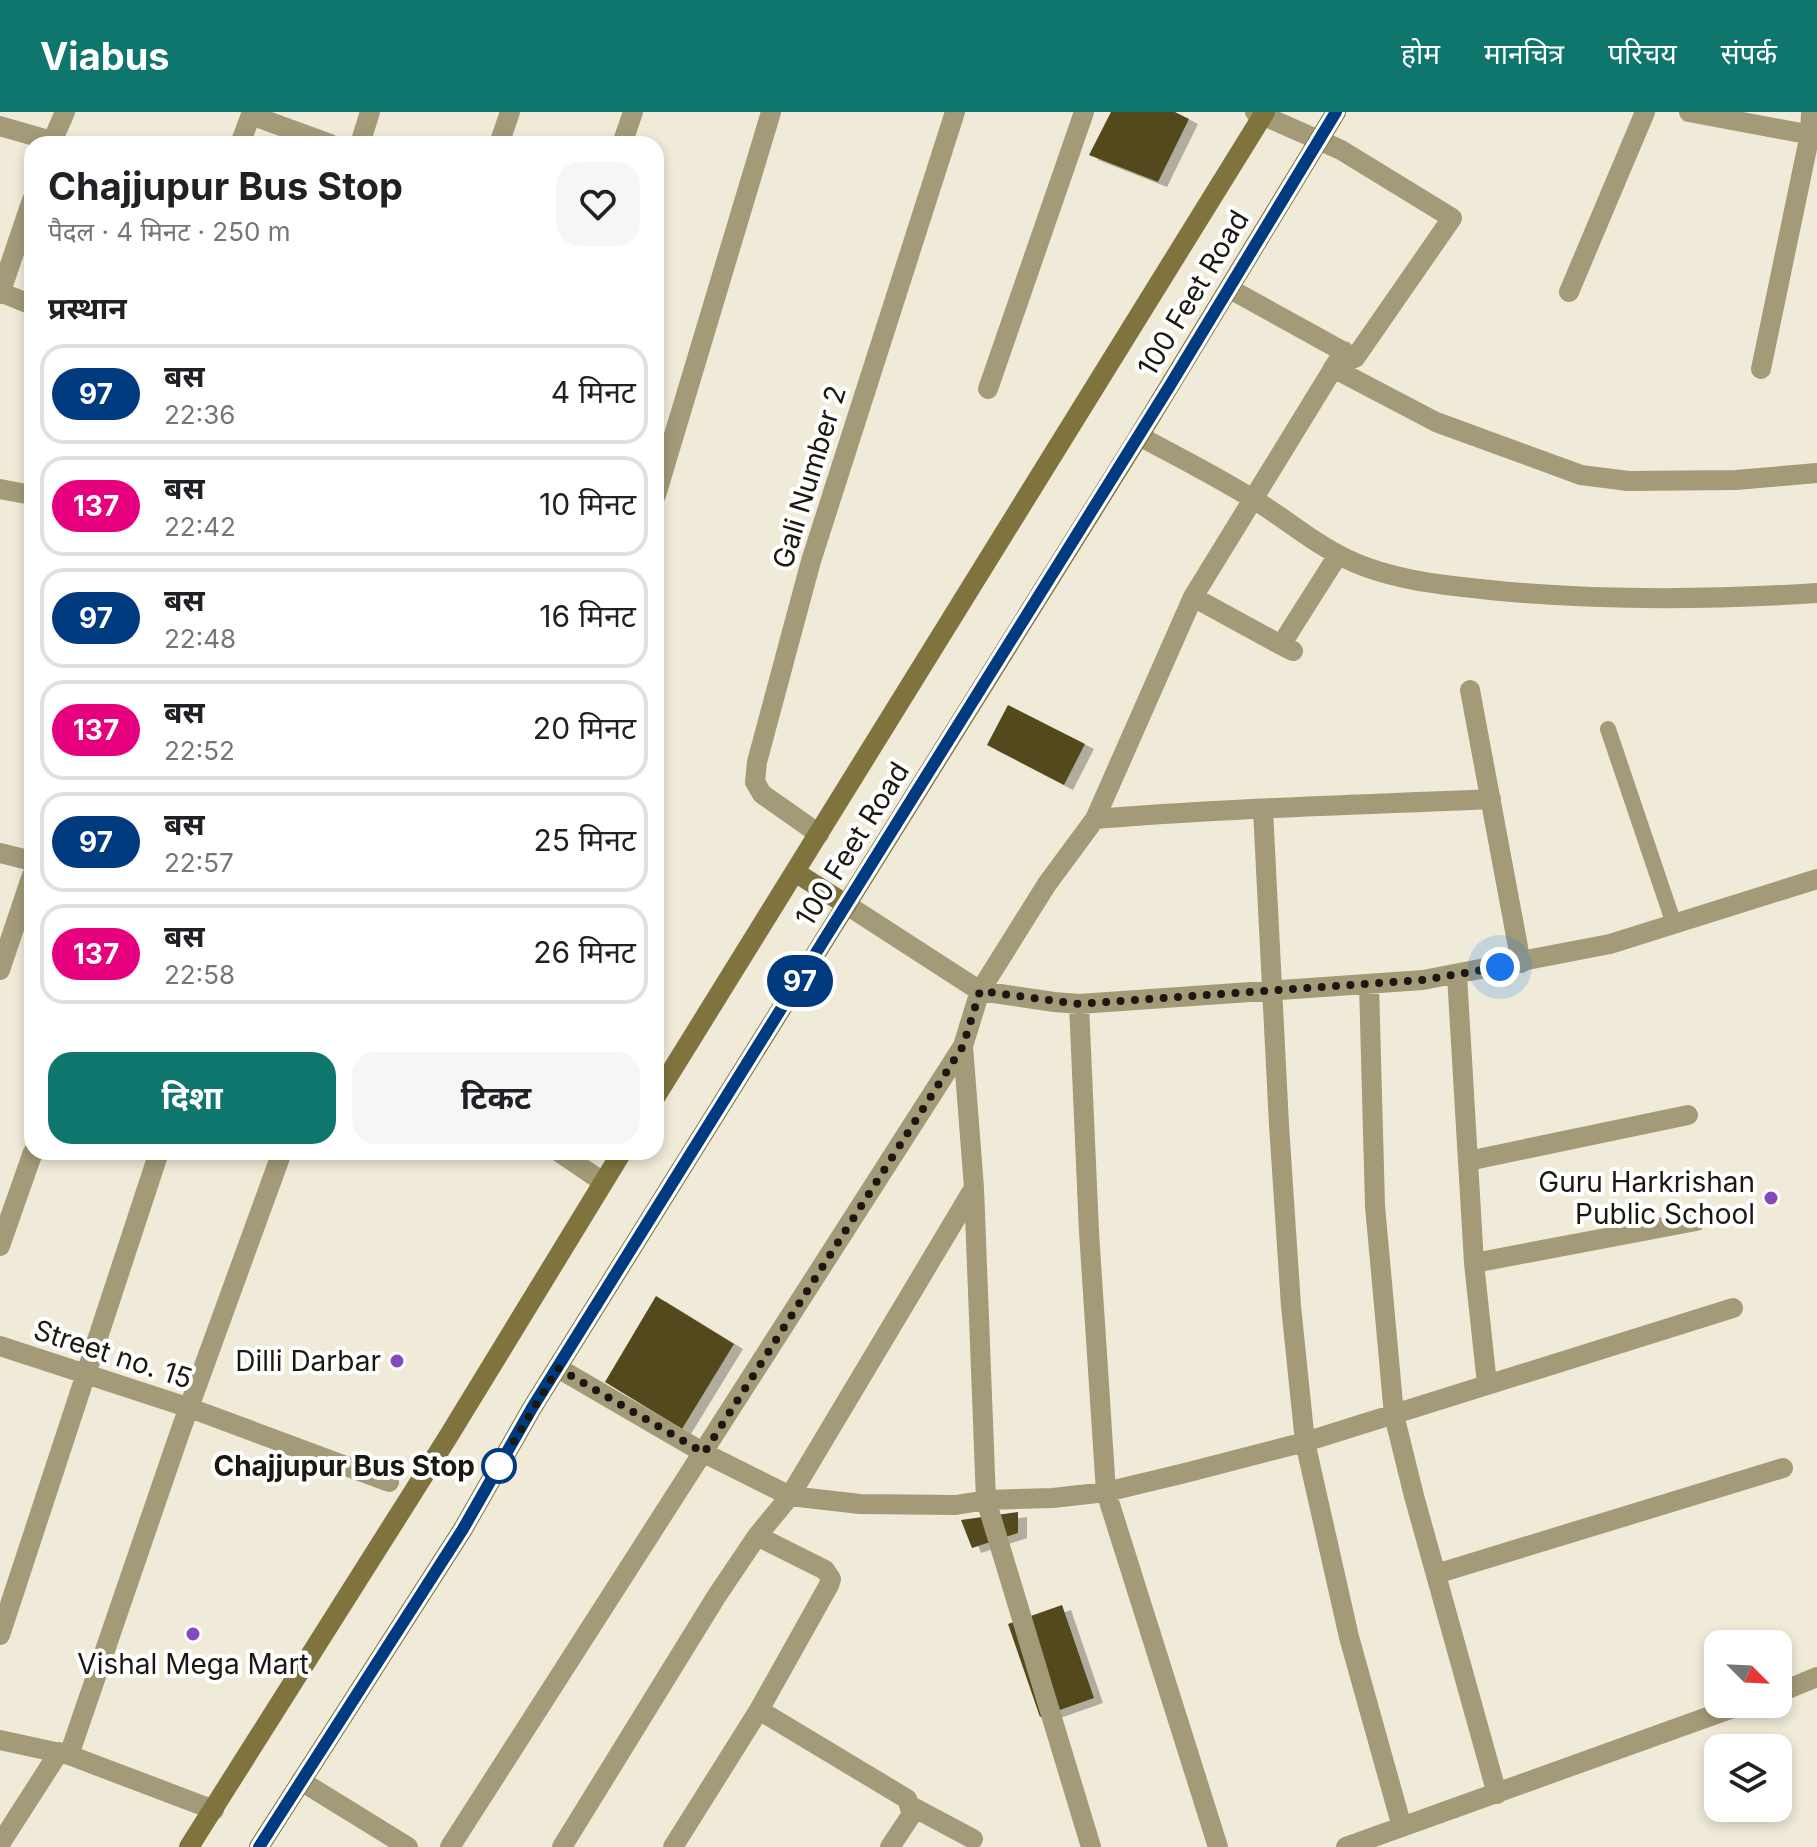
<!DOCTYPE html>
<html lang="hi">
<meta charset="utf-8">
<style>
:root{--surface:#fff;--page:#f6f6f6;--text:#202124;--muted:#757577;--line:#e0e0e0;--accent:#0f766e}
body{margin:0;font-family:Inter,"Noto Sans Devanagari",sans-serif;background:var(--page);color:var(--text);height:100vh;display:flex;flex-direction:column;font-size:30px;white-space:nowrap}
*{box-sizing:border-box;margin:0}
p{font-size:26px;color:var(--muted)}
.icon{flex:none;width:44px;height:44px;fill:none;stroke:currentColor;stroke-width:2;stroke-linecap:round;stroke-linejoin:round}
.map{position:relative;flex:1;overflow:hidden}
.details{position:absolute;left:24px;top:24px;width:640px;height:1024px;display:flex;flex-direction:column;background:var(--surface);border-radius:24px;box-shadow:0 4px 12px #0003}
.details>*{flex:none}
.badge{padding:0 16px;border-radius:26px;font-size:28px;line-height:52px}
.needle{width:52px;rotate:114deg}
.controls{position:absolute;left:1704px;top:1518px;display:grid;gap:16px}
.controls a{display:grid;place-items:center;width:88px;height:88px;border-radius:16px;background:var(--surface);box-shadow:0 4px 12px #0003;font-size:40px}
.you{position:absolute;width:40px;height:40px;margin:-20px;border:6px solid #fff;border-radius:50%;background:#1a73e8;box-shadow:0 0 0 12px #1a73e833}
.map>.badge{position:absolute;translate:-50% -50%;box-shadow:0 0 0 4px #fff}
h2{padding:0 24px;font-size:30px;line-height:72px}
.round{display:grid;place-items:center;flex:none;width:84px;height:84px;border-radius:24px;background:var(--page)}
.summary{display:flex;align-items:center;justify-content:space-between;height:136px;padding:0 24px}
h1{font-size:38px;font-weight:700;line-height:60px}
.cta{display:flex;gap:16px;margin-top:auto;padding:16px 24px}
.cta a{flex:1;height:92px;border-radius:24px;background:var(--accent);color:#fff;font-size:32px;font-weight:700;line-height:92px;text-align:center}
.cta a+a{background:var(--page);color:var(--text)}
ul{padding:0;list-style:none}
li{display:flex;align-items:center;gap:24px;height:100px;margin:0 16px 12px;padding:0 8px;border:4px solid var(--line);border-radius:24px}
li div{flex:1}
li b{display:block;font-size:30px}
li em{font-style:normal}
li .badge{min-width:88px;font-weight:700;text-align:center}
header{display:flex;align-items:center;gap:48px;box-sizing:border-box;height:112px;padding:0 40px;background:var(--accent);color:#fff}
header strong{font-size:38px}
nav{display:flex;gap:44px;margin-inline-start:auto;font-size:28px}
.map>svg:first-child{display:block}
</style>
<header>
<strong>Viabus</strong>
<nav><a>होम</a><a>मानचित्र</a><a>परिचय</a><a>संपर्क</a></nav>
</header>
<div class="map">
<svg width="1817" height="1735" viewBox="0 0 1817 1735">
<defs>
<filter id="shadow"><feDropShadow dx="9" dy="5" stdDeviation="0" flood-color="#0004"/></filter>
</defs>
<rect width="100%" height="100%" fill="#f0ebd8"/>
<path fill="#53481a" filter="url(#shadow)" d="M1111 0H1175L1189 7 1158 70 1089 43Z
M1008 593 1085 632 1064 673 987 633Z
M656 1184 734 1232 682 1317 605 1270Z
M1018 1400V1421L972 1436 961 1408Z
M1062 1493 1094 1586 1040 1605 1008 1512Z"/>
<g fill="none" stroke-linecap="round" stroke-linejoin="round">
<path stroke="#a39a78" stroke-width="16" d="M1608 617 1674 812"/>
<path stroke="#a39a78" stroke-width="20" d="M1689 0 1817 24
M251 3 330 32
M0 14 52 29
M51 32 65 0
M240 32 252 0
M360 32 370 0
M499 32 510 0
M622 32 633 0
M1230 177 1355 246 1452 106 1341 38 1255 0
M0 180 32 193
M1569 180 1645 0
M0 182 32 88
M1333 256 1436 310 1581 363 1628 369 1736 368 1817 361
M1761 257 1810 22 1811 0
M988 277 1084 0
M1139 324C1178 345 1218 365 1256 389 1283 405 1308 427 1337 442 1382 467 1439 473 1490 478 1599 489 1708 488 1817 481
M0 377 32 383
M656 383 771 0
M1193 485 1281 533
M1293 539 1281 533 1338 443
M1470 578 1521 851
M1263 698 1279 1013 1291 1194 1305 1330 1349 1525 1402 1715
M1095 707C1227 696 1359 693 1491 687
M819 722 762 682 755 670 757 650 811 449 955 0
M0 741 32 749
M847 793 980 879 1054 890 1079 892 1423 868 1610 832 1817 767
M0 858 32 763
M1457 863 1474 1151 1487 1272
M1369 872 1375 1094 1394 1303 1414 1384 1497 1682
M1079 892 1089 1120 1106 1380 1218 1735
M559 1040 603 1070
M1468 1049 1688 1003
M974 1076 986 1388 1091 1735
M0 1134 33 1040
M1474 1151 1696 1109
M0 1234 190 1296 389 1370
M558 1256 704 1341 790 1384 860 1392 956 1393 986 1388 1053 1386 1106 1380 1185 1361 1305 1330 1733 1196
M1436 1462 1783 1356
M0 1523 159 1040
M1778 1581 1817 1565
M759 1598 907 1687 912 1702 890 1735
M0 1628 69 1643 214 1698
M69 1643 180 1320 282 1040
M301 1669 408 1735
M911 1694 973 1727
M0 1732 59 1640
M450 1735 963 934 980 879 1047 772 1095 707 1193 485 1344 239
M562 1735 716 1485 757 1424 790 1384 974 1076 963 934
M673 1735 759 1598 829 1473 831 1467 825 1458 757 1424
M1346 1735 1744 1592"/>
<path stroke="#80733e" stroke-width="20" d="M795 760 847 793
M656 984 1265 0
M189 1735 448 1325 622 1040
M259 1735 463 1417 532 1296 1139 324 1336 0"/>
</g>
<g fill="none" stroke-linecap="round" stroke-linejoin="round">
<defs>
<path id="line" d="M259 1735 463 1417 532 1296 1169 275 1336 0"/>
</defs>
<use href="#line" stroke="#fff" stroke-width="18"/>
<use href="#line" stroke="#003b80" stroke-width="12"/>
<path stroke="#1a1811" stroke-width="8" stroke-dasharray="0 14.4" d="M499 1354 558 1256 704 1341 963 934 980 879 1079 892 1423 868 1500 855"/>
</g>
<g fill="#8648bd" stroke="#fff" stroke-width="3">
<circle cx="1771" cy="1086" r="8"/>
<circle cx="397" cy="1249" r="8"/>
<circle cx="193" cy="1522" r="8"/>
</g>
<circle fill="#fff" stroke="#003b80" stroke-width="4" cx="499" cy="1354" r="16"/>
<g text-anchor="middle" stroke-width="8" stroke-linejoin="round" paint-order="stroke">
<g font-size="28" fill="#1a1811" stroke="#fff">
<text transform="translate(1193 181) rotate(-59)" y="10">100 Feet Road</text>
<text transform="translate(809 365) rotate(-73)" y="10">Gali Number 2</text>
<text transform="translate(852 732) rotate(-58)" y="10">100 Feet Road</text>
<text transform="translate(113 1242) rotate(18)" y="10">Street no. 15</text>
</g>
<g font-size="28" fill="#1a1811" stroke="#fff" text-anchor="end">
<text x="1755" y="1080">Guru Harkrishan<tspan x="1755" dy="32">Public School</tspan></text>
<text x="381" y="1259">Dilli Darbar</text>
<text x="193" y="1562" text-anchor="middle">Vishal Mega Mart</text>
</g>
<g font-size="28" font-weight="bold" fill="#1a1811" stroke="#fff" text-anchor="end">
<text x="475" y="1364">Chajjupur Bus Stop</text>
</g>
</g>
</svg>
<div class="controls">
<a><svg class="needle" viewBox="-14 -14 28 28"><path d="M0-13l5 13h-10z" fill="#e53935"/><path d="M0 13l5-13h-10z" fill="#757577"/></svg></a>
<a><svg class="icon" aria-label="layers" viewBox="0 0 24 24"><path d="M12 4l9 5-9 5-9-5zM3 14l9 5 9-5"/></svg></a>
</div>
<div class="you" style="left:1500px;top:855px"></div>
<b class="badge" style="left:800px;top:869px;background:#003b80;color:#fff">97</b>
<section class="details">
<div class="summary"><div><h1>Chajjupur Bus Stop</h1><p>पैदल · 4 मिनट · 250 m</p></div><a class="round"><svg class="icon" aria-label="heart" viewBox="0 0 24 24"><path d="M12 20l-8-8c-3-5 5-10 8-4 3-6 11-1 8 4z"/></svg></a></div>
<h2>प्रस्थान</h2>
<ul>
<li><span class="badge" style="background:#003b80;color:#fff">97</span><div><b>बस</b><p>22:36</p></div><em>4 मिनट</em></li>
<li><span class="badge" style="background:#e6007e;color:#fff">137</span><div><b>बस</b><p>22:42</p></div><em>10 मिनट</em></li>
<li><span class="badge" style="background:#003b80;color:#fff">97</span><div><b>बस</b><p>22:48</p></div><em>16 मिनट</em></li>
<li><span class="badge" style="background:#e6007e;color:#fff">137</span><div><b>बस</b><p>22:52</p></div><em>20 मिनट</em></li>
<li><span class="badge" style="background:#003b80;color:#fff">97</span><div><b>बस</b><p>22:57</p></div><em>25 मिनट</em></li>
<li><span class="badge" style="background:#e6007e;color:#fff">137</span><div><b>बस</b><p>22:58</p></div><em>26 मिनट</em></li>
</ul>
<div class="cta"><a>दिशा</a><a>टिकट</a></div>
</section>
</div>
